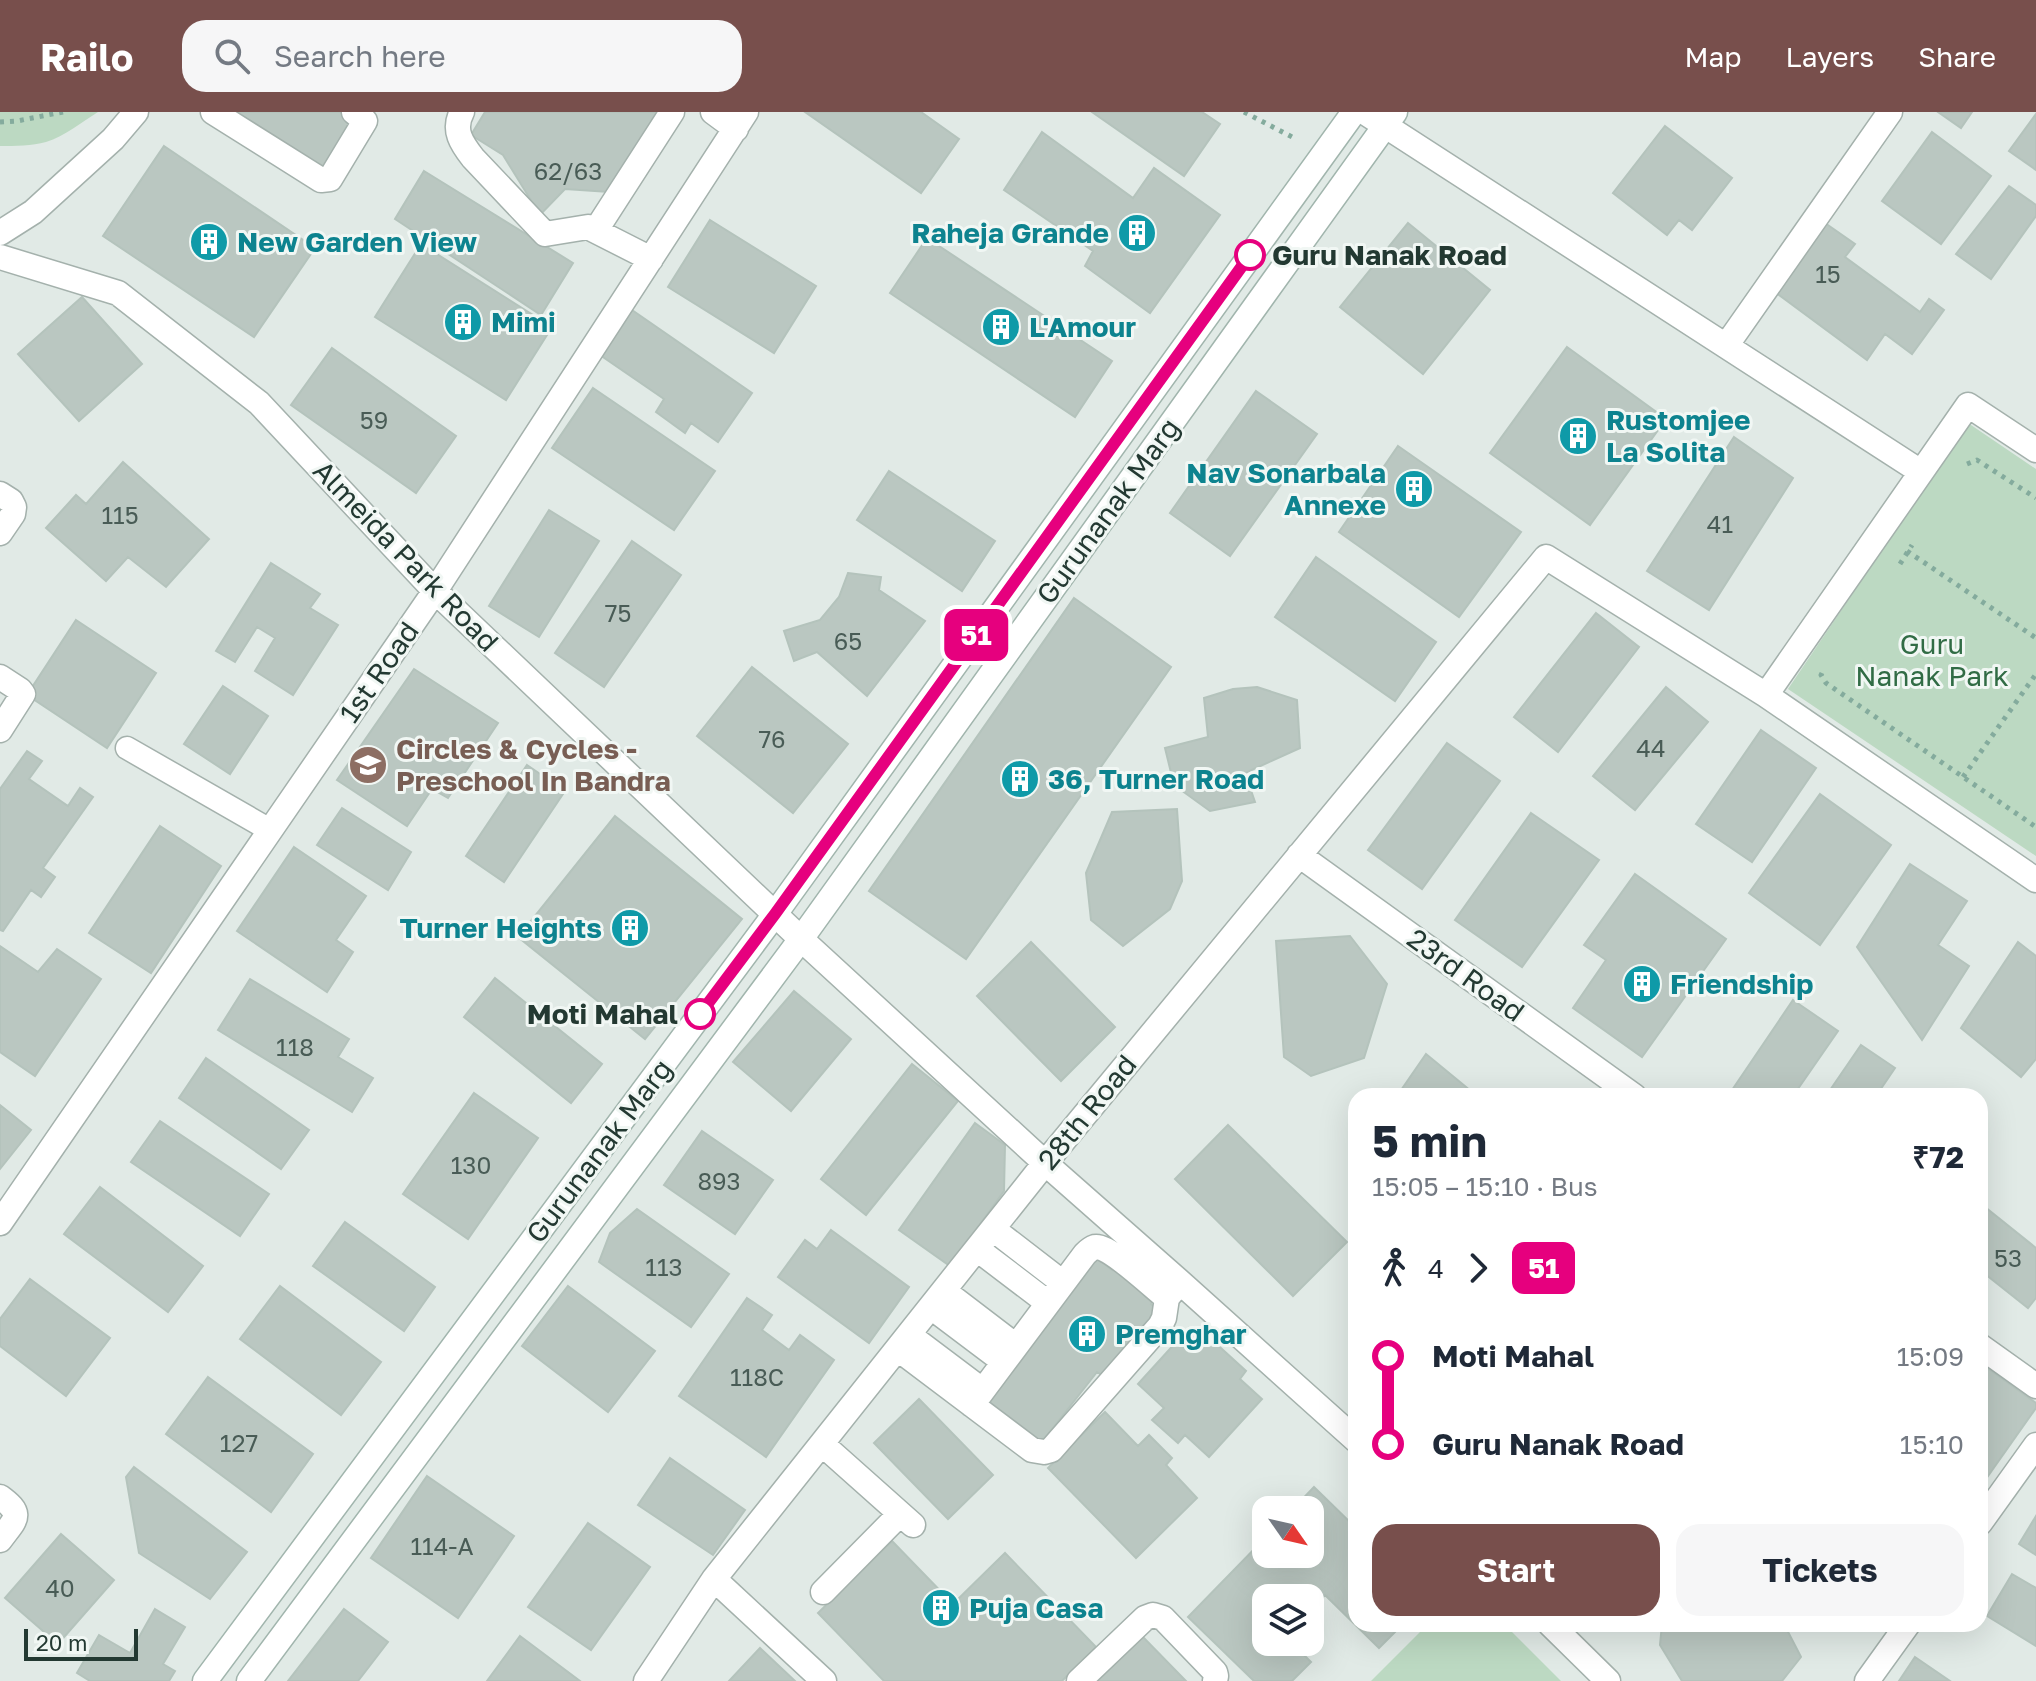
<!DOCTYPE html>
<meta charset="utf-8">
<style>
:root{--surface:#fff;--page:#f6f6f7;--text:#1f2937;--muted:#747a83;--accent:#784f4c}
body{margin:0;font-family:"Golos Text",sans-serif;background:var(--page);color:var(--text);height:100vh;display:flex;flex-direction:column;font-size:30px;white-space:nowrap}
*{box-sizing:border-box;margin:0}
p{font-size:26px;color:var(--muted)}
.icon{flex:none;width:44px;height:44px;fill:none;stroke:currentColor;stroke-width:2;stroke-linecap:round;stroke-linejoin:round}
.map{position:relative;flex:1;overflow:hidden}
.side{position:absolute;left:1348px;top:976px;width:640px;height:544px;display:flex;flex-direction:column;background:var(--surface);border-radius:24px;box-shadow:0 8px 32px #0002}
.side>*{flex:none}
.badge{padding:0 16px;border-radius:12px;font-size:28px;line-height:52px}
.needle{width:52px;rotate:124deg}
.tools{position:absolute;left:1252px;top:1384px;display:grid;gap:16px}
.tools a{display:grid;place-items:center;width:72px;height:72px;border-radius:16px;background:var(--surface);box-shadow:0 8px 32px #0002;font-size:40px}
.scale{position:absolute;left:24px;bottom:20px;width:114px;box-sizing:border-box;padding-left:8px;border:4px solid #233932;border-top:0;font-size:22px;line-height:28px;white-space:nowrap;color:#233932;-webkit-text-stroke:6px #f1f7f4;paint-order:stroke}
.map>.badge{position:absolute;translate:-50% -50%;box-shadow:0 0 0 4px #fff}
.legs{display:flex;align-items:center;gap:12px;height:88px;padding:0 24px;font-size:26px}
.legs p{margin-inline-start:auto}
.head{display:flex;align-items:center;justify-content:space-between;height:136px;padding:0 24px}
h1{font-size:44px;font-weight:700;line-height:60px}
.primary-button{display:flex;gap:16px;margin-top:auto;padding:16px 24px}
.primary-button a{flex:1;height:92px;border-radius:24px;background:var(--accent);color:#fff;font-size:32px;font-weight:700;line-height:92px;text-align:center}
.primary-button a+a{background:var(--page);color:var(--text)}
ul{padding:0 24px;list-style:none}
li{display:flex;align-items:center;gap:28px;height:88px;font-size:30px}
li i{display:grid;place-items:center;width:12px;height:100%;margin:0 10px;background:currentColor}
li i::after{content:'';width:20px;height:20px;margin:-10px;border:6px solid;border-radius:50%;background:var(--surface)}
li p{margin-inline-start:auto}
li:first-child i{background:linear-gradient(#0000 50%,currentColor 0)}
li:last-child i{background:linear-gradient(currentColor 50%,#0000 0)}
header{display:flex;align-items:center;gap:48px;box-sizing:border-box;height:112px;padding:0 40px;background:var(--accent);color:#fff}
header strong{font-size:38px}
nav{display:flex;gap:44px;margin-inline-start:auto;font-size:28px}
.search{width:560px;height:72px;background:var(--page);display:flex;align-items:center;gap:20px;box-sizing:border-box;padding:0 28px;border-radius:24px;color:var(--muted);font-size:30px}
.map>svg:first-child{display:block}
</style>
<header>
<strong>Railo</strong>
<div class="search"><svg class="icon" aria-label="search" viewBox="0 0 24 24"><circle cx="10" cy="10" r="6"/><path d="M15 15l6 6"/></svg>Search here</div>
<nav><a>Map</a><a>Layers</a><a>Share</a></nav>
</header>
<div class="map">
<svg width="2036" height="1569" viewBox="0 0 2036 1569">
<rect width="100%" height="100%" fill="#e1eae6"/>
<path fill="#bcd9c2" d="M0 0H98C82 10 65 24 46 30 32 34 15 34 0 34Z
M1968 311 2036 357V744L1788 577Z
M1428 1512H1504L1561 1569H1371Z"/>
<path fill="#bac7c1" stroke="#b4c3bc" stroke-width="2" d="M225 0H341L357 10 325 62Z
M485 0H656L658 3 609 80 565 77 540 103 503 43 471 23Z
M805 0H921L959 27 921 81Z
M1092 0H1202L1220 12 1184 64Z
M1938 0H1972L1961 16Z
M2036 2V58L2009 39Z
M1665 14 1732 66 1692 118 1679 108 1667 123 1613 81Z
M1042 20 1133 86 1154 56 1220 103 1150 201 1085 154 1093 139 1004 78Z
M1932 20 1991 64 1941 132 1882 89Z
M164 34 315 136 254 225 103 124Z
M424 59 573 151 541 203 395 107Z
M2009 74 2036 93V104L1991 167 1956 142Z
M710 108 816 174 774 241 668 175Z
M1408 111 1490 178 1423 262 1340 195Z
M1825 111 1855 132 1845 145 1920 200 1929 187 1944 198 1912 242 1885 222 1867 248 1775 180Z
M927 126 1112 249 1075 305 890 181Z
M421 132 552 215 506 288 375 205Z
M82 185 142 252 79 309 18 242Z
M632 198 752 281 718 330 691 311 685 321 656 300 664 287 600 243Z
M1567 235 1666 307 1590 413 1490 341Z
M332 236 456 324 416 381 291 293Z
M593 276 715 359 674 418 552 336Z
M1256 279 1317 322 1230 444 1170 401Z
M1734 325 1793 366 1709 498 1647 459Z
M1398 334 1521 420 1459 505 1339 420Z
M123 350 209 427 166 475 128 445 106 469 46 416 76 383 86 392Z
M889 359 995 429 962 479 857 408Z
M549 398 599 429 539 525 489 494Z
M632 429 681 463 604 575 555 541Z
M1316 445 1436 530 1395 589 1275 505Z
M271 451 320 482 310 496 338 513 293 583 255 559 275 526 257 515 235 550 216 539Z
M848 461 881 465 879 478 925 509 867 584 817 540 794 549 784 519 820 508 839 485Z
M1074 486 1171 555 966 847 869 779Z
M1596 501 1639 535 1558 640 1514 605Z
M76 508 156 561 107 636 27 583Z
M752 555 848 632 793 701 697 624Z
M414 557 498 611 448 686 432 677 407 714 337 668Z
M223 574 268 604 230 662 184 632Z
M1257 575 1297 588 1300 636 1245 661 1255 690 1210 699 1174 673 1165 636 1208 625 1204 586 1233 577Z
M1666 575 1708 610 1635 698 1593 664Z
M1761 618 1816 656 1752 750 1696 712Z
M1447 631 1500 669 1422 777 1368 738Z
M27 639 42 649 29 667 68 694 80 676 93 685 43 756 55 765 41 785 31 778 3 819 0 818V677Z
M527 653 565 679 504 770 466 744Z
M1820 682 1891 733 1820 833 1749 781Z
M342 696 411 740 388 778 317 733Z
M1177 697 1182 769 1170 797 1123 834 1091 808 1086 761 1112 700Z
M1531 701 1599 748 1522 855 1455 808Z
M615 704 742 807 645 927 518 825Z
M160 714 221 754 151 861 89 821Z
M294 735 366 784 336 828 353 840 327 880 237 819Z
M1910 752 1967 789 1938 833 1969 854 1922 928 1857 835Z
M1635 762 1726 827 1642 945 1573 896 1606 848 1584 833Z
M1350 824 1387 872 1364 946 1311 964 1284 945 1276 829Z
M1031 830 1115 915 1061 969 977 884Z
M2018 830 2036 844V947L2021 965 1961 916Z
M0 834 38 860 57 837 101 867 35 964 0 940Z
M495 866 602 952 571 991 464 905Z
M250 867 349 927 338 945 373 966 352 1000 218 918Z
M794 879 851 927 791 999 733 950Z
M1793 888 1838 919 1793 984H1728Z
M1861 933 1895 956 1876 984H1826Z
M1426 942 1477 984H1397Z
M206 946 309 1018 281 1057 179 986Z
M912 952 958 989 866 1103 821 1067Z
M474 981 538 1026 468 1127 403 1082Z
M0 993 31 1018 0 1057Z
M160 1009 269 1082 240 1124 131 1050Z
M975 1011 1005 1033 1004 1079 950 1154 899 1118Z
M1228 1013 1347 1130 1293 1184 1175 1067Z
M702 1019 773 1068 735 1122 664 1073Z
M100 1075 203 1154 168 1200 64 1122Z
M1980 1091 2036 1136V1186L2028 1196 1980 1158Z
M637 1097 729 1162 691 1215 599 1150 610 1121Z
M345 1110 435 1175 404 1219 313 1154Z
M831 1118 909 1175 869 1231 778 1165 805 1128 817 1137Z
M1093 1143 1112 1158 1114 1154 1155 1186 1151 1192 1161 1201 1106 1266 1097 1260 1038 1335 982 1286Z
M30 1167 110 1226 66 1284 0 1234V1207Z
M280 1174 381 1250 341 1303 240 1227Z
M568 1174 655 1239 608 1300 522 1234Z
M747 1186 772 1203 762 1218 789 1238 800 1223 834 1248 766 1345 679 1284Z
M1189 1216 1207 1232 1211 1227 1246 1259 1240 1267 1262 1287 1209 1345 1185 1323 1178 1331 1152 1308 1164 1296 1138 1272Z
M1986 1255 2036 1291V1296L1986 1367 1980 1363V1263Z
M208 1265 313 1342 271 1400 166 1322Z
M919 1287 993 1363 948 1407 874 1331Z
M1105 1300 1138 1334 1149 1323 1172 1346 1166 1353 1197 1386 1136 1446 1048 1356Z
M670 1346 745 1398 713 1443 638 1393Z
M134 1355 247 1440 210 1487 139 1441 126 1365Z
M427 1364 514 1424 458 1506 371 1446Z
M1314 1375 1356 1416V1512H1403L1379 1536 1325 1483 1310 1499V1486H1266V1530H1291L1311 1550 1292 1569H1254L1188 1505 1266 1425V1442H1310V1398H1292Z
M2036 1404V1443L2019 1432Z
M588 1411 650 1455 591 1538 528 1495Z
M61 1422 114 1468 58 1532 5 1486Z
M892 1429 953 1492 1005 1441 1096 1535 1062 1569H884L818 1501Z
M2012 1462 2036 1476V1534L1987 1504Z
M155 1497 185 1515 163 1552 175 1559 169 1569H90L77 1561 99 1523 130 1541Z
M344 1497 388 1530 358 1569H288Z
M1662 1512H1784L1801 1545 1782 1569H1682L1660 1533Z
M1141 1523 1186 1569H1094Z
M520 1524 580 1569H487Z
M760 1536 795 1569H729Z
M1915 1545 1950 1569H1899Z"/>
<g fill="none" stroke-linecap="round" stroke-linejoin="round">
<defs>
<path id="lane" d="M127 636 270 718"/>
<path id="street" d="M213 0 321 68 330 67 365 9 354 0
M462 0C452 18 462 32 473 46L545 122 588 115 651 147
M713 0 736 17
M1364 0 1921 360
M596 118 672 0
M0 121 33 100 113 27 136 0
M0 145 118 181 259 291 435 479 801 827 1045 1051 1180 1170 1356 1328
M1726 234 1890 0
M0 382 11 389 14 395 13 402 0 421
M0 565 20 578 23 582 0 618
M1766 583 1968 293 2036 338
M1299 743 1634 984
M0 1111 435 479 746 0
M993 1117 1063 1171
M977 1137 1048 1191
M944 1179 1016 1234
M931 1195 1004 1250
M909 1223 982 1278
M1980 1234 2036 1274
M898 1237 1032 1338 1044 1340 1051 1338 1160 1214 1164 1206 1167 1186 1180 1170
M972 1293 1085 1142C1087 1140 1092 1136 1095 1135 1108 1132 1155 1177 1167 1186
M822 1332 913 1413
M0 1385C25 1403 15 1407 0 1428
M1980 1411 2036 1333
M714 1467 824 1569
M823 1480 900 1402
M1550 1512 1608 1569
M646 1569 714 1467 1045 1051 1546 445 1766 583 2036 768
M1079 1569 1145 1506 1153 1503 1163 1506 1215 1560 1216 1564 1215 1569
M1867 1569 1908 1512"/>
<path id="secondary" d="M205 1569 775 802 1354 0
M249 1569 801 827 1395 0"/>
</defs>
<use href="#lane" stroke="#a4b1ac" stroke-width="25"/>
<use href="#street" stroke="#a4b1ac" stroke-width="27"/>
<use href="#secondary" stroke="#a1b5ad" stroke-width="27"/>
<path stroke="#84ab9d" stroke-width="5" stroke-dasharray="4 6" stroke-linecap="butt" d="M1244 0 1296 27
M0 10 17 9 63 0
M1967 352 1977 348 2036 386
M1907 439 2036 526
M1900 452 1912 433
M1822 561 1821 563 1826 571 2036 715
M1963 665 2036 562"/>
<use href="#lane" stroke="#fff" stroke-width="22"/>
<use href="#street" stroke="#fff" stroke-width="24"/>
<use href="#secondary" stroke="#fff" stroke-width="24"/>
</g>
<g fill="none" stroke-linecap="round" stroke-linejoin="round">
<defs>
<path id="line-1" d="M700 902 775 802 1250 143"/>
</defs>
<use href="#line-1" stroke="#fff" stroke-width="18"/>
<use href="#line-1" stroke="#e6007e" stroke-width="12"/>
</g>
<defs>
<symbol id="building-disc" viewBox="-11 -11 22 22"><circle r="9.5" fill="#0f9aa8" stroke="#f1f7f4"/><path d="M-4-6H4V6H1V3H-1V6H-4ZM-2.5-4.3h1.7v1.8h-1.7ZM.8-4.3h1.7v1.8H.8ZM-2.5-1h1.7V.8h-1.7ZM.8-1h1.7V.8H.8Z" fill="#fff"/></symbol>
<symbol id="school-disc" viewBox="-11 -11 22 22"><circle r="9.5" fill="#8d6e63" stroke="#f1f7f4"/><path d="M0-5L7-2L0 1L-7-2ZM-4 1L0 2.5L4 1V4Q0 6-4 4Z" fill="#fff"/></symbol>
</defs>
<g fill-rule="evenodd">
<use href="#building-disc" x="1115" y="99" width="44" height="44"/>
<use href="#building-disc" x="187" y="108" width="44" height="44"/>
<use href="#building-disc" x="441" y="188" width="44" height="44"/>
<use href="#building-disc" x="979" y="193" width="44" height="44"/>
<use href="#building-disc" x="1556" y="302" width="44" height="44"/>
<use href="#building-disc" x="1392" y="355" width="44" height="44"/>
<use href="#school-disc" x="346" y="631" width="44" height="44"/>
<use href="#building-disc" x="998" y="645" width="44" height="44"/>
<use href="#building-disc" x="608" y="794" width="44" height="44"/>
<use href="#building-disc" x="1620" y="850" width="44" height="44"/>
<use href="#building-disc" x="1065" y="1200" width="44" height="44"/>
<use href="#building-disc" x="919" y="1474" width="44" height="44"/>
</g>
<g fill="#fff" stroke="#e6007e" stroke-width="4">
<circle cx="1250" cy="143" r="14"/>
<circle cx="700" cy="902" r="14"/>
</g>
<g text-anchor="middle" stroke-width="6" stroke-linejoin="round" paint-order="stroke">
<g font-size="24" fill="#495c56">
<text x="568" y="68">62/63</text>
<text x="1828" y="171">15</text>
<text x="374" y="317">59</text>
<text x="120" y="412">115</text>
<text x="1720" y="421">41</text>
<text x="618" y="510">75</text>
<text x="848" y="538">65</text>
<text x="772" y="636">76</text>
<text x="1651" y="645">44</text>
<text x="295" y="944">118</text>
<text x="471" y="1062">130</text>
<text x="719" y="1078">893</text>
<text x="2008" y="1155">53</text>
<text x="664" y="1164">113</text>
<text x="757" y="1274">118C</text>
<text x="239" y="1340">127</text>
<text x="442" y="1443">114-A</text>
<text x="60" y="1485">40</text>
</g>
<g font-size="28" font-weight="bold" fill="#0d838f" stroke="#f1f7f4" text-anchor="start">
<text x="1109" y="131" text-anchor="end">Raheja Grande</text>
<text x="237" y="140">New Garden View</text>
<text x="491" y="220">Mimi</text>
<text x="1029" y="225">L'Amour</text>
<text x="1606" y="318">Rustomjee<tspan x="1606" dy="32">La Solita</tspan></text>
<text x="1386" y="371" text-anchor="end">Nav Sonarbala<tspan x="1386" dy="32">Annexe</tspan></text>
<text x="1048" y="677">36, Turner Road</text>
<text x="602" y="826" text-anchor="end">Turner Heights</text>
<text x="1670" y="882">Friendship</text>
<text x="1115" y="1232">Premghar</text>
<text x="969" y="1506">Puja Casa</text>
</g>
<g font-size="28" font-weight="bold" fill="#233932" stroke="#f1f7f4" text-anchor="start">
<text x="1272" y="153">Guru Nanak Road</text>
<text x="678" y="912" text-anchor="end">Moti Mahal</text>
</g>
<g font-size="28" fill="#233932" stroke="#f1f7f4">
<text transform="translate(1108 399) rotate(-54)" y="10">Gurunanak Marg</text>
<text transform="translate(406 444) rotate(46)" y="10">Almeida Park Road</text>
<text transform="translate(379 560) rotate(-55)" y="10">1st Road</text>
<text transform="translate(1466 863) rotate(36)" y="10">23rd Road</text>
<text transform="translate(1087 1000) rotate(-51)" y="10">28th Road</text>
<text transform="translate(599 1039) rotate(-53)" y="10">Gurunanak Marg</text>
</g>
<g font-size="28" fill="#316c45" stroke="#f1f7f4">
<text x="1932" y="542">Guru<tspan x="1932" dy="32">Nanak Park</tspan></text>
</g>
<g font-size="28" font-weight="bold" fill="#785e54" stroke="#f1f7f4" text-anchor="start">
<text x="396" y="647">Circles &amp; Cycles -<tspan x="396" dy="32">Preschool In Bandra</tspan></text>
</g>
</g>
</svg>
<div class="tools">
<a><svg class="needle" viewBox="-14 -14 28 28"><path d="M0-13l5 13h-10z" fill="#e53935"/><path d="M0 13l5-13h-10z" fill="#747a83"/></svg></a>
<a><svg class="icon" aria-label="layers" viewBox="0 0 24 24"><path d="M12 4l9 5-9 5-9-5zM3 14l9 5 9-5"/></svg></a>
</div>
<div class="scale">20 m</div>
<b class="badge" style="left:976px;top:523px;background:#e6007e;color:#fff">51</b>
<section class="side">
<div class="head"><div><h1>5 min</h1><p>15:05 – 15:10 · Bus</p></div><b>₹72</b></div>
<div class="legs"><svg class="icon" aria-label="walk" viewBox="0 0 24 24"><circle cx="13" cy="4" r="2"/><path d="M13 8l-2 6 4 7M11 14l-3 7M7 12l3-4h3l4 4"/></svg>4<svg class="icon" aria-label="forward" viewBox="0 0 24 24"><path d="M9 5l7 7-7 7"/></svg><b class="badge" style="background:#e6007e;color:#fff">51</b></div>
<ul>
<li><i style="color:#e6007e"></i><b>Moti Mahal</b><p>15:09</p></li>
<li><i style="color:#e6007e"></i><b>Guru Nanak Road</b><p>15:10</p></li>
</ul>
<div class="primary-button"><a>Start</a><a>Tickets</a></div>
</section>
</div>
